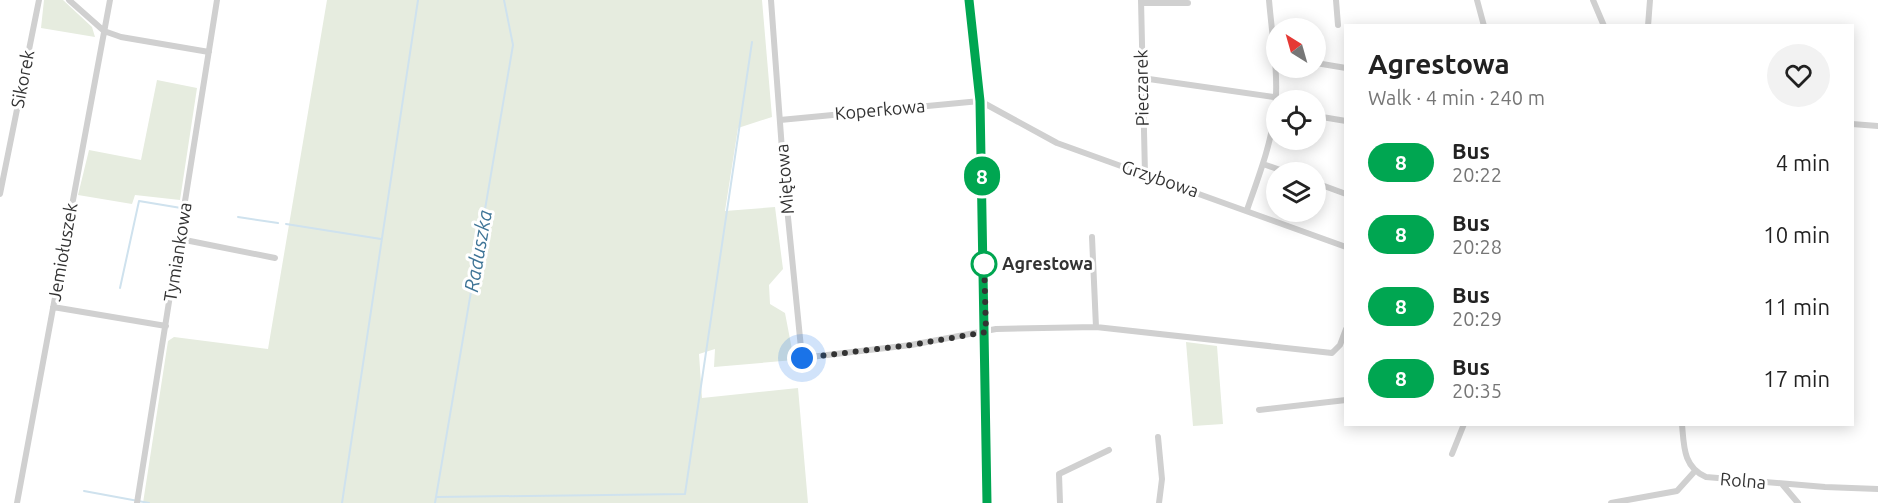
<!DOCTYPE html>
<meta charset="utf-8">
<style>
:root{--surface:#fff;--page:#f2f2f2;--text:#222;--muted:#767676}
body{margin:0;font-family:Ubuntu,sans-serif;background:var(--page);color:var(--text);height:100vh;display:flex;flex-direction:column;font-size:22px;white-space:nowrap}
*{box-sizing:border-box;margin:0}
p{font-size:20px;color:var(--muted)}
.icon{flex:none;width:33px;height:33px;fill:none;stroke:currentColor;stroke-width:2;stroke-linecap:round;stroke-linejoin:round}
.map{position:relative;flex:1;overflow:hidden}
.drawer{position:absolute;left:1344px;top:24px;width:510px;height:402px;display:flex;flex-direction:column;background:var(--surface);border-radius:0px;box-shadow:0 3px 15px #0003}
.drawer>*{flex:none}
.badge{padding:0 12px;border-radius:20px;font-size:21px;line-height:39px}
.needle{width:39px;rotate:323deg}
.buttons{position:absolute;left:1266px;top:18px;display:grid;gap:12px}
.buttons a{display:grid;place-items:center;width:60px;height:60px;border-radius:50%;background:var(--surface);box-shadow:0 3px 15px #0003;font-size:30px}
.you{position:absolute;width:30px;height:30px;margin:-15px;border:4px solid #fff;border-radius:50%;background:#1a73e8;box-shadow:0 0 0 9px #1a73e833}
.map>.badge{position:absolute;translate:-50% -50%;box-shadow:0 0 0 3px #fff}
.round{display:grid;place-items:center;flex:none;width:63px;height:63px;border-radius:32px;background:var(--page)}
.overview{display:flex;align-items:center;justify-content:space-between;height:102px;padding:0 24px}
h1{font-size:28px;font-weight:700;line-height:45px}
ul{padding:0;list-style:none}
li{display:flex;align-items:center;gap:18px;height:72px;padding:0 24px}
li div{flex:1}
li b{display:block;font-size:22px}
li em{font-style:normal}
li .badge{min-width:66px;font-weight:700;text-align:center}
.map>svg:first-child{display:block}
</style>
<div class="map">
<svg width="1878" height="503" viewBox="0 0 1878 503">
<rect width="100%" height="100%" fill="#fff"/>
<path fill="#e6ecdf" d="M44 0H63L92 27 95 37 41 28Z
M327 0H762L772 117 738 128 725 211 775 207 783 269 769 285 770 304 785 313 794 360 714 367 715 349 699 354 702 398 798 388 808 503H143L168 341 174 337 268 349Z
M157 80 197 88 180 200 135 195 132 204 78 195 89 150 141 160Z
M1186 342 1217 346 1223 424 1193 426Z"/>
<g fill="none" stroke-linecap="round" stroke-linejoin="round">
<path stroke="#cfe2ee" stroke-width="2" d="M238 217 278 223
M286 224 381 239
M120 288 139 201 181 208
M84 491 149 503
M436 497 685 494 752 42
M342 503 418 0
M435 503 513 45 504 0"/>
<path stroke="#d0d0d0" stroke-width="6" d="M69 0 104 31 121 37 209 52
M771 0 784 177 802 358 911 345 996 329 1096 327 1332 353 1340 345 1346 329
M1141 0 1145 174
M1336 0 1338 25
M1477 0 1484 26
M1593 0 1604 26
M1141 3H1188
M1648 26 1650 0
M1316 63 1346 68
M1142 78 1274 97
M1316 116 1346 121
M780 120 980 101 1057 143 1346 247
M1852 124 1878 126
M1263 164 1286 172
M1316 183 1346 194
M0 194 39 0
M1247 210C1258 178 1271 145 1275 111 1279 75 1272 36 1269 0
M1092 237 1096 327
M180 239 275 258
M53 307 166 326
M1259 410 1346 400
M1682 424C1684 446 1683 467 1706 477L1825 487 1878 489
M1158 437 1162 479 1159 503
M1452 454 1464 424
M1782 484 1798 503
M17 503 110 0
M137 503 217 0
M1060 503 1059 474 1109 450
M1611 503 1677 491 1695 471"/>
<path stroke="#bdbdbd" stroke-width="8" d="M969 0 980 101 987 503"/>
</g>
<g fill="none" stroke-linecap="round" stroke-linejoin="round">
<defs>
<path id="line" d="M969 0 980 101 987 503"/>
</defs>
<use href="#line" stroke="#fff" stroke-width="14"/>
<use href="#line" stroke="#00a651" stroke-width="9"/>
<path stroke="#333" stroke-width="6" stroke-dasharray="0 10.8" d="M802 358 911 345 986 332 984 259V264"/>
</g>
<circle fill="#fff" stroke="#00a651" stroke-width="3" cx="984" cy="264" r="12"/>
<g text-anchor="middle" stroke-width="6" stroke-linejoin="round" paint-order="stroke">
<g font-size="18" fill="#333" stroke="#fff">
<text transform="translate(23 79) rotate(-79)" y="6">Sikorek</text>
<text transform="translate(1142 88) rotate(-91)" y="6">Pieczarek</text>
<text transform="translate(880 110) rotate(-5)" y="6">Koperkowa</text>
<text transform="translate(785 179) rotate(-95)" y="6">Miętowa</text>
<text transform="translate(1160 179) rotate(19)" y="6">Grzybowa</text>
<text transform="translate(63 252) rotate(-80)" y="6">Jemiołuszek</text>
<text transform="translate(178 252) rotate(-81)" y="6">Tymiankowa</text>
<text transform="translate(1743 481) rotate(5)" y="6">Rolna</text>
</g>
<g font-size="18" font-weight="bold" fill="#333" stroke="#fff" text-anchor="start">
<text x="1002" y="270">Agrestowa</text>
</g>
<g font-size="20" font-style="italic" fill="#3f7597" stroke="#fff">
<text transform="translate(478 251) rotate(-80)" y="7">Raduszka</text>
</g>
</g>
</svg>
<div class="buttons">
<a><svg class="needle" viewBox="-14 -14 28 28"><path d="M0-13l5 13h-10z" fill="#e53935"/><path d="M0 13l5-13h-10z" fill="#767676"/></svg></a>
<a><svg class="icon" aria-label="locate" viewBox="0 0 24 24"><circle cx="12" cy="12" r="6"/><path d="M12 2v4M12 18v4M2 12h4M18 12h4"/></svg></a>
<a><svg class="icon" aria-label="layers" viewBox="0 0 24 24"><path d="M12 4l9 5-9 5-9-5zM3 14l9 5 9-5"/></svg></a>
</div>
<div class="you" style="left:802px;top:358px"></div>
<b class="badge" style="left:982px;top:176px;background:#00a651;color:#fff">8</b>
<section class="drawer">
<div class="overview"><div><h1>Agrestowa</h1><p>Walk · 4 min · 240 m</p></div><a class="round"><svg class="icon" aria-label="heart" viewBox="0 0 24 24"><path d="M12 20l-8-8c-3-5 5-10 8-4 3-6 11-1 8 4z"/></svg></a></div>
<ul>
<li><span class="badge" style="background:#00a651;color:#fff">8</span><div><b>Bus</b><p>20:22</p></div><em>4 min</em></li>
<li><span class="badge" style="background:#00a651;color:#fff">8</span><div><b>Bus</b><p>20:28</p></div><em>10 min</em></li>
<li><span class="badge" style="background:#00a651;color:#fff">8</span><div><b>Bus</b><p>20:29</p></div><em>11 min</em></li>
<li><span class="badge" style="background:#00a651;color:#fff">8</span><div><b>Bus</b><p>20:35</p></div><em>17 min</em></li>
</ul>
</section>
</div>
